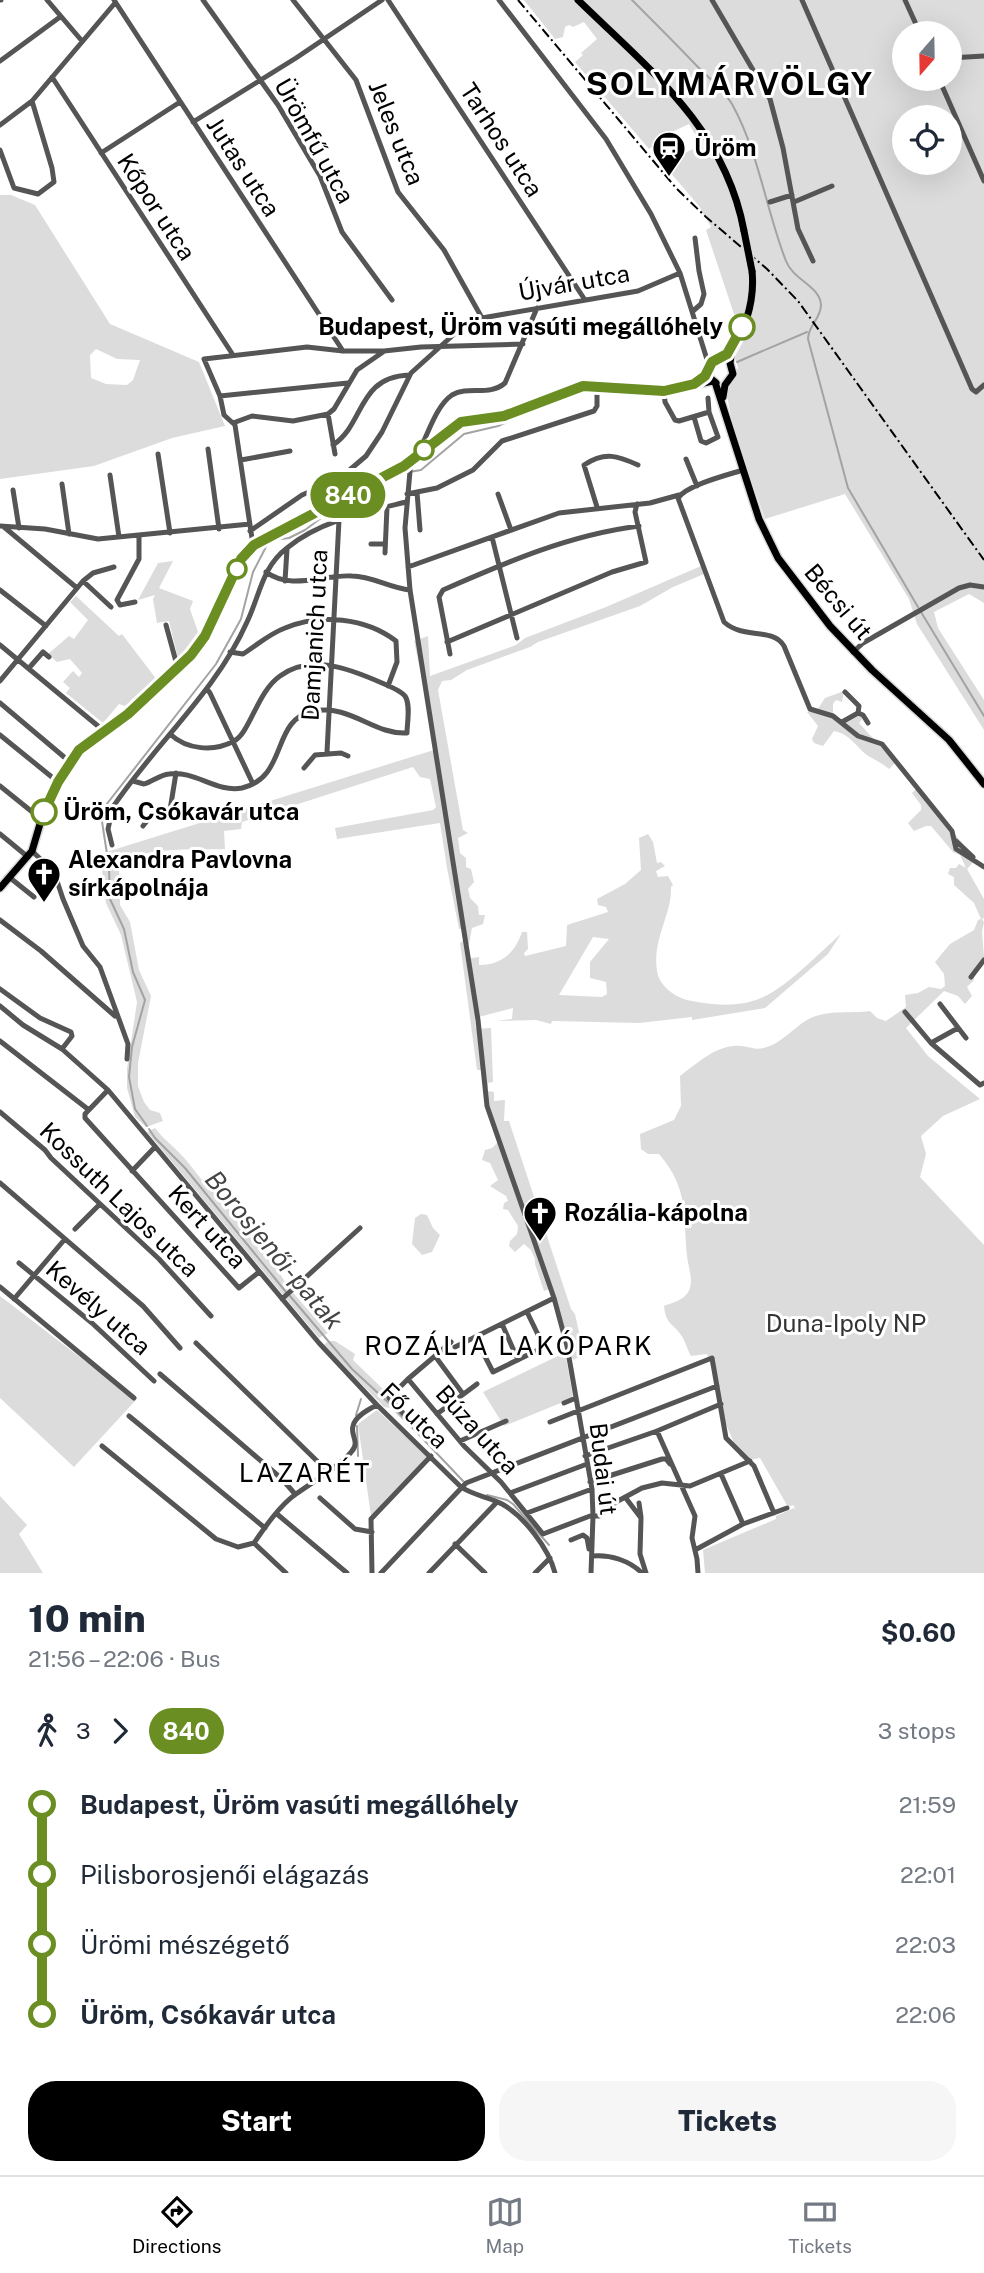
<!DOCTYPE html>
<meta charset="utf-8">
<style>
:root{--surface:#fff;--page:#f6f6f7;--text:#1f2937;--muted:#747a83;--line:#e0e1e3;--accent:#000}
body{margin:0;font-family:"Public Sans",sans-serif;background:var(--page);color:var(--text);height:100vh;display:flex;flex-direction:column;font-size:26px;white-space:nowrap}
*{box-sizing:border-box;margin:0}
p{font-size:23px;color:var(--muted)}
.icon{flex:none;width:38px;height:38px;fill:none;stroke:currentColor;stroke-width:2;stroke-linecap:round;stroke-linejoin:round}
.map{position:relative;height:1573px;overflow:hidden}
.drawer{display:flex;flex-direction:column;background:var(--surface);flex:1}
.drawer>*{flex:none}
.badge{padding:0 14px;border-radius:23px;font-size:24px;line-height:46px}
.needle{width:46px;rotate:200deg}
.tools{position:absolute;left:892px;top:21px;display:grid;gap:14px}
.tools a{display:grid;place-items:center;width:70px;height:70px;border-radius:50%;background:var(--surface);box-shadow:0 7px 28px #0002;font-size:35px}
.map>.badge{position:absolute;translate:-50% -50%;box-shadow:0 0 0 4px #fff}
.legs{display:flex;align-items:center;gap:10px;height:77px;padding:0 28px;font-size:23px}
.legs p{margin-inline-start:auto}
.overview{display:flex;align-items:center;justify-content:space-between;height:119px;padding:0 28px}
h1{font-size:38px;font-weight:800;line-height:52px}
.primary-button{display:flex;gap:14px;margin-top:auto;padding:14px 28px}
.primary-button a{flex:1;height:80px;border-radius:28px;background:var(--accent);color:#fff;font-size:28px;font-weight:800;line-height:80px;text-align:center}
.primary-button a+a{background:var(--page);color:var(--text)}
ul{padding:0 28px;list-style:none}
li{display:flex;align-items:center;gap:24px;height:70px;font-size:26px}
li i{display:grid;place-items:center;width:10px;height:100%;margin:0 9px;background:currentColor}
li i::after{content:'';width:18px;height:18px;margin:-9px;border:5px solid;border-radius:50%;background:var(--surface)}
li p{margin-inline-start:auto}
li:first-child i{background:linear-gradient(#0000 50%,currentColor 0)}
li:last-child i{background:linear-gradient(currentColor 50%,#0000 0)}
.menu{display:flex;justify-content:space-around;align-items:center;height:98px;border-top:2px solid var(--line);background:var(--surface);font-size:19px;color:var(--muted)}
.menu a{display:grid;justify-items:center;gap:4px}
.menu .current{color:var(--accent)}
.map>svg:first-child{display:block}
</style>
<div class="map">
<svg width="984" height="1573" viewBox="0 0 984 1573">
<rect width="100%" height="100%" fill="#fff"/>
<path fill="#dcdcdc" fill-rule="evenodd" d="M524 0H984V603L969 594 934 612 938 628 984 700V730L917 624 909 599 845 494 765 519 734 431 726 391 738 368 735 356 734 324 736 320 706 230 711 227 699 206 663 164 701 145 689 124 655 140 656 143 649 149 575 62 583 55 581 53 597 39 584 22 573 27 569 25 565 27 563 37 555 39ZM905 33H950V79H905ZM905 117H950V163H905Z
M0 195H11L35 205 110 324 199 362 225 426 172 438 94 466 0 479ZM96 349 117 359 140 360 133 380 127 385 106 384 91 378 90 355Z
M173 561 159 588 193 601 190 609 199 635 179 663 169 621 157 623 153 599 155 595 138 600 158 563Z
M701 566 704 574 673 587 640 606 538 642 530 647 467 670 451 680 442 681 438 690 463 830 468 833 458 838 460 853 466 858V867L471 869 474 882 468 889 470 898 478 906 479 915H485L483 924 472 928 469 944H467L464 928 459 929 447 868 440 823 337 839 335 828 433 810 436 807 430 779 420 777 413 767 242 822 241 829 224 831 225 849C191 850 149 846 119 864L120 905 130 922 139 970 151 996 138 1063V1086L144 1102 150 1110 160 1113 163 1121 146 1127 135 1117 127 1088V1069L137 1002 121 935 106 903 100 854 437 749 414 641 428 636 430 676 516 645 525 638 606 607Z
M76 596 119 636 122 634 157 680 128 707 119 704 103 723 66 693 70 688 63 682 73 671 79 677 82 673 70 659 57 662 48 654 69 636 74 639 88 620 70 602Z
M844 691 842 702 836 700 833 704V713L846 723 860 715 863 718 859 723C871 737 883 748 896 762L889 769C882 763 877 761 870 757 857 749 851 734 834 731L823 746 814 743 812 739 818 726 807 712 817 710 825 698Z
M916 789 976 859 967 869 984 899V918L982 919 984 922 982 932 984 957 974 970V980L967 987 972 996 965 1004 958 996 944 991 906 1028 928 1056 980 1099 943 1116 921 1136 926 1154 920 1177 984 1245V1573H705L703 1550 776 1519V1516L794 1508 796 1510 793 1505 788 1507 760 1458 748 1460 745 1455 740 1457 725 1422 716 1381 707 1354 691 1356C687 1349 685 1340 681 1335 672 1322 666 1325 664 1306 674 1302 686 1300 690 1288 693 1278 688 1266 687 1256 683 1214 689 1189 659 1154H648L641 1149 640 1134 674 1120 681 1106 680 1076C698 1063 717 1044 741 1046 752 1047 756 1051 767 1047 783 1042 793 1028 807 1020 826 1009 850 1014 870 1011L877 1018 886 1021 906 1007 905 995 918 993 929 987 941 989 945 986 944 974 935 962 950 944 974 930 978 920 981 919 974 903 954 885V877L948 874 950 868H956L959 864 966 868 960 855 953 852 931 826H926L914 831 908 823 921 810V805L912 793Z
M648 834 653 842 657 863 661 862 665 866 656 871 658 877 668 876 673 885 671 887C672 915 652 939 657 971 659 985 673 996 687 1000 710 1005 738 1008 761 998 785 989 821 951 841 934L828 954 765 1008 692 1020V1017L639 1023 552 1021 551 1024 536 1020 497 1021 512 1019 513 1008 475 1018 476 1029 491 1028 493 1082 488 1083V1091L494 1092V1101L505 1100 504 1121H509L571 1309 575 1314 584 1355 573 1360 553 1288 544 1291 535 1264V1259L531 1250 524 1244 515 1252 509 1246 510 1241 517 1234 518 1226 508 1210 503 1209 504 1203 508 1201 506 1196 490 1186 498 1180 490 1163 482 1160 485 1150 492 1148 499 1141 487 1102 483 1070H477L460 943 463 941 466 959 479 957V965C503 965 515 952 522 932H527L528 949 524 953 525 956 566 946 567 925 608 912 606 907 598 905 597 899 625 884 641 870 639 838ZM593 937 609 939 590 962V978L606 982 607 994 602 997 559 995Z
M155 1128C164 1140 176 1148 186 1160 196 1172 203 1183 215 1193L274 1261 273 1263 289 1288 328 1333 319 1338 147 1132Z
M421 1214 427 1215 433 1228 440 1235 432 1252 422 1255 412 1244 415 1218Z
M0 1296 136 1400 74 1467 0 1398Z
M328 1341H335L355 1354 353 1360 388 1394 387 1396 427 1440 425 1442 390 1408 384 1407 324 1345Z
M562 1354 564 1357H566L573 1398 504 1426 483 1392Z
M377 1410 428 1457 371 1516 358 1424Z
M0 1496 27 1525 19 1534 43 1573H0Z"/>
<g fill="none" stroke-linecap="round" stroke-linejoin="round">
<path stroke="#a3a3a3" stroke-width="2" d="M632 0C654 22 675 43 696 65 708 77 723 89 732 104 759 153 766 210 786 261 793 280 820 286 821 305 821 319 808 325 808 339L848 488 918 607
M737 362 807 332
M571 394C611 382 655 405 700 387
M921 612 984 716
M147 1126 135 1109 129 1077 132 1047 145 1000 133 972 124 929 110 899 109 867 101 815 106 805 216 664 241 619 253 572 268 543 274 540 289 538 305 530 329 512 360 502 398 474 421 470 464 434 498 426 562 397
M149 1129 155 1138 185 1168 286 1292
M290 1296 352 1369 391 1405 463 1481
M356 1415 361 1399
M357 1426 358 1456
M487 1495 507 1500 513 1504 549 1545"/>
<defs>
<path id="major" d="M578 0C649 69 725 128 744 231
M721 359C745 341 755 299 752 271
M715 382 759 519 778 558 830 626 872 670 949 740 984 784
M716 383 710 378 709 368 716 360 724 359
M723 397 725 385 733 374 730 363 732 349
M0 888 32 851 45 807 70 762 86 743 128 714 191 655 205 636 241 559 253 545 404 466 461 422 504 417 583 385 664 391 713 381"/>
</defs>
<use href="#major" stroke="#dbdbdb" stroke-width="10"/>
<path stroke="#555" stroke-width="5" d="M0 0H1
M47 0 82 41
M114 0 343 351
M203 0 278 105 320 176 342 232 392 300
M293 0 356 80 398 192 444 250 482 318
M388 0 585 300
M499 0 606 139 651 214 680 273 709 366
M712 0 770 99 783 148 798 229 813 261
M802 0 972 389 976 392 984 385
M905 0 920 33
M950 58 984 56
M0 61 60 17
M52 77 233 355
M939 79 984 181
M193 122 296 58 382 0
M0 125 32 101 115 3
M0 150 14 188 38 194 54 182 52 168 32 101
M101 153 180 102
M770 202 792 195
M794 202 832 186
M693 311 701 304 704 294 699 271 695 238
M664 391 665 402 675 420 679 421 709 412 708 398
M220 396 348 383
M328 414 335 454
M694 417 701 441 706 443 718 437 709 412
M233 423 252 416 293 421 328 414 334 409 357 370 383 352
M333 445C365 424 357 377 409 375
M208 449 219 529
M420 453 421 447C429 431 437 405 452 395 469 385 489 397 505 383L537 308
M158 454 170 533
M686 459 697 486
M241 460 290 451
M411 460 405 528 410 590 478 1020 487 1106 554 1298 567 1346 592 1489 593 1516 591 1573
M743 470C727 475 687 485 678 498L724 622C744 640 773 627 784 646L810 709 833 716 858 736 882 744 952 831 956 849 984 867
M110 475 119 537
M62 484 69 534
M13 490 19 528
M417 492 420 530
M407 494 437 488 473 470 502 441 594 411 597 406V393
M498 494 511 530
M597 507 584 465C605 451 618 456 638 465
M0 526 45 529 98 539 250 524
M4 527 77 588
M250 531 302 495 339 479 366 456 382 432 411 373 462 327 482 318 638 291 680 273
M492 537 517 638
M371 544H385
M253 545 235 425 224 415 220 396 204 359 307 347 343 351H384L421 347 523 344
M385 553 387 507
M408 567 559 513 650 503 679 495
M266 572C292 591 322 574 352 576 372 576 390 588 410 590
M83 581 111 607
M285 581 287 549
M0 590 46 626
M135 602 120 605 117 600 139 559V536
M166 625 178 669
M447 642 612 572 646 562 635 512 637 504
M0 645 104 731
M230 652 243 654C257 645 269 634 285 628 320 613 366 618 396 641L397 662 388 686
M853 652 863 643 959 588 970 585 984 587
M450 654 439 597 443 590C507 562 569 535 639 526
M29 668 43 652 49 657
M0 681 83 581 93 573 114 567
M207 689 210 693 253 784
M845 692 859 706 858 713 863 715 868 723
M0 703 70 762
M842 722 858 713
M0 735 58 782
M327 752 339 520
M304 768 315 755 341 753 348 756
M133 781 144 784C153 781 160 775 169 774 195 770 216 793 242 788 289 777 270 719 314 711 350 704 374 735 407 733 407 723 411 705 405 696 400 690 389 686 382 683 350 669 311 653 280 676 257 692 250 733 234 741 214 752 187 750 170 734
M0 786 41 819
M170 810 176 773
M143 826C154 809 169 808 187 815
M0 834 28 857
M956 841 973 857
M112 845 108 829 113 807C155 744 216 692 247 622 260 595 262 567 287 548 320 521 365 512 406 502
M32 851 54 872 63 899 83 946 100 967 128 1044 127 1059
M9 877 34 897
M0 920 41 951 115 1016
M971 977 984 960
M0 989 40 1018 71 1032 72 1036 62 1049
M940 1004 966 1038
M0 1006 23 1025 62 1049 108 1090 319 1343 377 1405 461 1487C475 1496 489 1497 502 1504 524 1516 549 1549 555 1573
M905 1012 931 1043 980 1085 984 1083
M0 1041 89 1110
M931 1043 958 1028
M108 1090 85 1114V1118L239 1288 259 1272
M0 1112 45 1150 51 1158 159 1259 211 1316
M132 1171 154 1148
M0 1183 143 1306 180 1348
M75 1229 100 1204
M19 1263 92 1323 154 1381
M0 1287 134 1398
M14 1299 65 1239
M282 1299 360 1228
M502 1324 518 1360
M475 1337 493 1372 544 1347 527 1312
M451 1342 435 1356 463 1394
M196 1343 317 1461 324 1473
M455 1347 554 1298
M160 1374 282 1479 295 1494
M408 1379 435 1356
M564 1403 576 1398
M437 1414 477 1384
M129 1416 265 1528
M550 1422 712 1358 726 1438 754 1466 774 1513
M657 1431 695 1516 692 1538 697 1559 698 1573
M424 1436 389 1398 408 1379 464 1446 501 1482 543 1534 590 1516H599L616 1502 642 1488 662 1483 690 1486 750 1461
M460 1441 506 1421
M102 1446 216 1539 238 1547 254 1543
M585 1456 657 1431 721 1404
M721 1474 743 1524
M590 1482 662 1459H666L670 1464
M510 1493 587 1464
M625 1497 641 1518 640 1554 646 1573
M320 1498 355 1529 372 1532
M639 1503 641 1517
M527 1513 592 1489
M277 1514 347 1573
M571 1540 583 1535 587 1538 589 1549
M254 1543C265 1527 280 1505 296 1494 311 1483 342 1465 352 1451 360 1442 350 1435 353 1426 355 1416 369 1409 377 1405
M254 1543 286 1573
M455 1544 485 1573
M695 1550 743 1524 787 1508
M592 1556C610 1554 630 1561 642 1573
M372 1573 371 1519 431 1456
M381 1573 466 1483 717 1386
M429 1573 497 1502
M535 1573 550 1558"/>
<use href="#major" stroke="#000" stroke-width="7"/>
<path stroke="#000" stroke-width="2" stroke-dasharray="10 3.5 2 3.5" stroke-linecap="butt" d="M518 0 676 188 706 217 767 269 798 301 984 560"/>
<defs>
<path id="major-bridge" d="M744 231 752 271"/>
</defs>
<use href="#major-bridge" stroke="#dbdbdb" stroke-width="10" stroke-linecap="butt"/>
<use href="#major-bridge" stroke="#000" stroke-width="7"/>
</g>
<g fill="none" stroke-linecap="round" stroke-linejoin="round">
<defs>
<path id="line-1" d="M44 812 58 782 79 750 128 714 191 655 205 636 241 559 254 545 404 466 461 422 504 416 583 386 664 391 694 384 705 376 712 362 727 354 742 327"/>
</defs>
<use href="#line-1" stroke="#fff" stroke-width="16"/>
<use href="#line-1" stroke="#6b8e23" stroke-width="10"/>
</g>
<defs>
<symbol id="station-pin" viewBox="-11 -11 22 30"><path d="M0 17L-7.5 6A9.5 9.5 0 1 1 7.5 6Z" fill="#000" stroke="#fff"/><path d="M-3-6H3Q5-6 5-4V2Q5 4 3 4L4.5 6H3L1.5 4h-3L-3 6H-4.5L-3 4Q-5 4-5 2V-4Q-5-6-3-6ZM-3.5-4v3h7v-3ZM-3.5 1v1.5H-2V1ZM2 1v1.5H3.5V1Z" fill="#fff"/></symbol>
<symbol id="church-pin" viewBox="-11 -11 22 30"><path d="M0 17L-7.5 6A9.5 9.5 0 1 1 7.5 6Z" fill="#000" stroke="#fff"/><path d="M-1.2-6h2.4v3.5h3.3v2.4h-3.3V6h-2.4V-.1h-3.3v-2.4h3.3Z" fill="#fff"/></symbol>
</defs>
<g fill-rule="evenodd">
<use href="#station-pin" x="650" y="129" width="38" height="52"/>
<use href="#church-pin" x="25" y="855" width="38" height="52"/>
<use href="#church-pin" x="521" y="1194" width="38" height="52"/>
</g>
<g fill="#fff" stroke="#6b8e23" stroke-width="3.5">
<circle cx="742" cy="327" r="12"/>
<circle cx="424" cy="450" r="9"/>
<circle cx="237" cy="569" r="9"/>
<circle cx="44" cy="812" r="12"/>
</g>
<g text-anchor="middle" stroke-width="6" stroke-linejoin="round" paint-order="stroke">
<g font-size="24" fill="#000" stroke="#fff">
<text transform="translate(396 133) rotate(68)" y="8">Jeles utca</text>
<text transform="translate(501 140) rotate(57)" y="8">Tarhos utca</text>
<text transform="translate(314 141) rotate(61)" y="8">Ürömfű utca</text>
<text transform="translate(243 167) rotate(57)" y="8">Jutas utca</text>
<text transform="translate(156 207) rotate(57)" y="8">Kőpor utca</text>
<text transform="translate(574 283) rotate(-10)" y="8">Újvár utca</text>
<text transform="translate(838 602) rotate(50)" y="8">Bécsi út</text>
<text transform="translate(315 635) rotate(-87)" y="8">Damjanich utca</text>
<text transform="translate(119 1200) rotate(44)" y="8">Kossuth Lajos utca</text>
<text transform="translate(207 1227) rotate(48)" y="8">Kert utca</text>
<text transform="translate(98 1308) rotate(41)" y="8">Kevély utca</text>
<text transform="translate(414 1416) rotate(44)" y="8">Fő utca</text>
<text transform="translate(477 1430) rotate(48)" y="8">Búza utca</text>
<text transform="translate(603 1469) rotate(83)" y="8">Budai út</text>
</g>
<g font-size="24" font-weight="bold" fill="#000" stroke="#fff" text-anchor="start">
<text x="694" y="156">Üröm</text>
<text x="68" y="868">Alexandra Pavlovna<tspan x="68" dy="28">sírkápolnája</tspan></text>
<text x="564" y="1221">Rozália-kápolna</text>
</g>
<g font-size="24" font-weight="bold" fill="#000" stroke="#fff" text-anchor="end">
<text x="723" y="335">Budapest, Üröm vasúti megállóhely</text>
<text x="63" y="820" text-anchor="start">Üröm, Csókavár utca</text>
</g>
<g font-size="24" fill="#333" stroke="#fff">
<text x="846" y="1332">Duna-Ipoly NP</text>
</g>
<g font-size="26" font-style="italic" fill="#444" stroke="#fff">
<text transform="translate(274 1250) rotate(50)" y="9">Borosjenői-patak</text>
</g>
<g font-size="26" letter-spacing="2" fill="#000" stroke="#fff">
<text x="509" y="1355">ROZÁLIA LAKÓPARK</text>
<text x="305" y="1482">LAZARÉT</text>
</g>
<g font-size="32" font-weight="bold" letter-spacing="2" fill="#000" stroke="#fff">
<text x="730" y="95">SOLYMÁRVÖLGY</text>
</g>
</g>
</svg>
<div class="tools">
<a><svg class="needle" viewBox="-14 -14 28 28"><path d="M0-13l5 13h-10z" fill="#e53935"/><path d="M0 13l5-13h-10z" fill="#747a83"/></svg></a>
<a><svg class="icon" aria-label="locate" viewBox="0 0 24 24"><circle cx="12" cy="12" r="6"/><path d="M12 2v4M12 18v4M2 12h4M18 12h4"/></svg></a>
</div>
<b class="badge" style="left:348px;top:495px;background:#6b8e23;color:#fff">840</b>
</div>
<section class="drawer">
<div class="overview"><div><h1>10 min</h1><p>21:56 – 22:06 · Bus</p></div><b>$0.60</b></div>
<div class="legs"><svg class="icon" aria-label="walk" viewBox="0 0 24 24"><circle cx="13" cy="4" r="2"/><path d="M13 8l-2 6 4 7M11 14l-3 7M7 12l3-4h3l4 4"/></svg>3<svg class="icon" aria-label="forward" viewBox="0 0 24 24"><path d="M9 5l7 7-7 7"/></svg><b class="badge" style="background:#6b8e23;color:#fff">840</b><p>3 stops</p></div>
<ul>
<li><i style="color:#6b8e23"></i><b>Budapest, Üröm vasúti megállóhely</b><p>21:59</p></li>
<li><i style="color:#6b8e23"></i><span>Pilisborosjenői elágazás</span><p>22:01</p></li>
<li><i style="color:#6b8e23"></i><span>Ürömi mészégető</span><p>22:03</p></li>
<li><i style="color:#6b8e23"></i><b>Üröm, Csókavár utca</b><p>22:06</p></li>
</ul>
<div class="primary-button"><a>Start</a><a>Tickets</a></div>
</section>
<nav class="menu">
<a class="current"><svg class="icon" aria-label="directions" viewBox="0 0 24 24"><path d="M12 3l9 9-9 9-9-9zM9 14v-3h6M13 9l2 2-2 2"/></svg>Directions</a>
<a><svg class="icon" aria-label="map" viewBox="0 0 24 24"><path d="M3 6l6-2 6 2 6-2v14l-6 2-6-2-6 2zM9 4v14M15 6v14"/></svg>Map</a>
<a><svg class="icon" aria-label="tickets" viewBox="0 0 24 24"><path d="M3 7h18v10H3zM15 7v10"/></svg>Tickets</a>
</nav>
